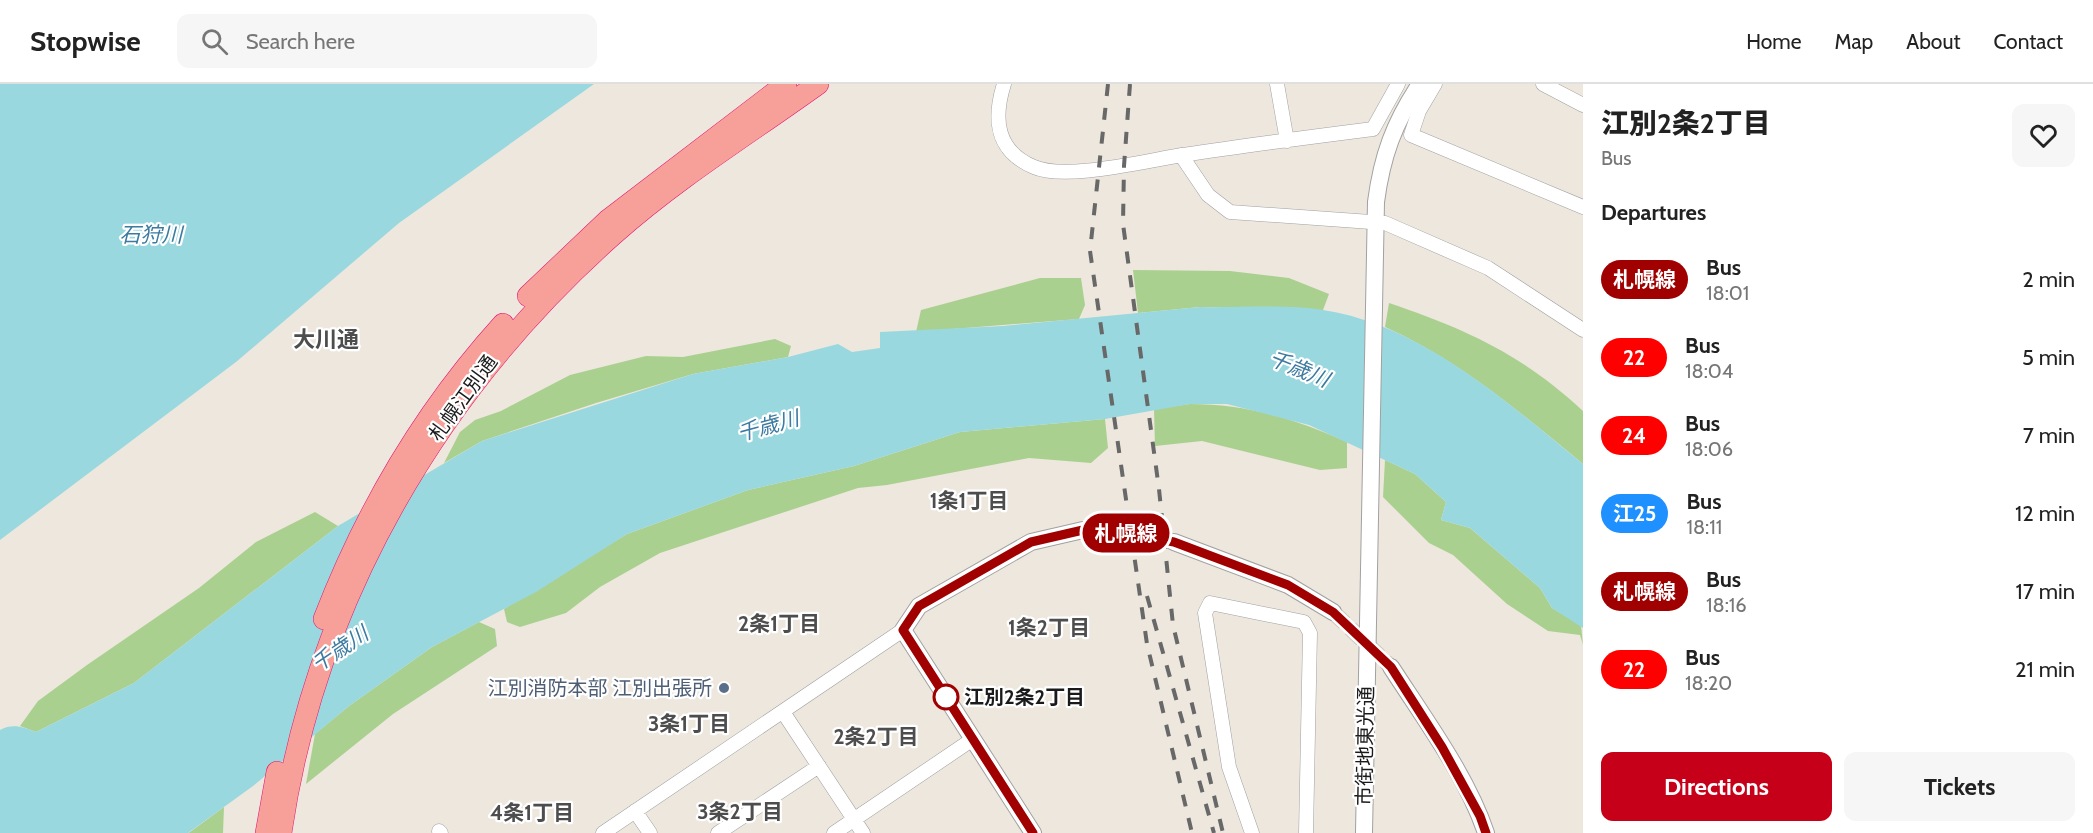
<!DOCTYPE html>
<meta charset="utf-8">
<style>
:root{--surface:#fff;--page:#f6f6f6;--text:#222;--muted:#767676;--line:#e0e0e0;--accent:#c50018}
body{margin:0;font-family:Cabin,"Noto Sans JP",sans-serif;background:var(--page);color:var(--text);height:100vh;display:flex;flex-direction:column;font-size:22px;white-space:nowrap}
*{box-sizing:border-box;margin:0}
p{font-size:20px;color:var(--muted)}
.icon{flex:none;width:33px;height:33px;fill:none;stroke:currentColor;stroke-width:2;stroke-linecap:round;stroke-linejoin:round}
.map{position:relative;flex:1;overflow:hidden}
.panel{display:flex;flex-direction:column;background:var(--surface);width:510px}
.panel>*{flex:none}
.badge{padding:0 12px;border-radius:20px;font-size:21px;line-height:39px}
.map>.badge{position:absolute;translate:-50% -50%;box-shadow:0 0 0 3px #fff}
h2{padding:0 18px;font-size:22px;line-height:54px}
.round{display:grid;place-items:center;flex:none;width:63px;height:63px;border-radius:12px;background:var(--page)}
.summary{display:flex;align-items:center;justify-content:space-between;height:102px;padding:0 18px}
h1{font-size:28px;font-weight:800;line-height:45px}
.cta{display:flex;gap:12px;margin-top:auto;padding:12px 18px}
.cta a{flex:1;height:69px;border-radius:12px;background:var(--accent);color:#fff;font-size:24px;font-weight:800;line-height:69px;text-align:center}
.cta a+a{background:var(--page);color:var(--text)}
ul{padding:0;list-style:none}
li{display:flex;align-items:center;gap:18px;height:78px;padding:0 18px}
li div{flex:1}
li b{display:block;font-size:22px}
li em{font-style:normal}
li .badge{min-width:66px;font-weight:700;text-align:center}
header{display:flex;align-items:center;gap:36px;box-sizing:border-box;height:84px;padding:0 30px;background:var(--surface);border-bottom:2px solid var(--line)}
header strong{font-size:28px}
nav{display:flex;gap:33px;margin-inline-start:auto;font-size:21px}
.search{width:420px;height:54px;background:var(--page);display:flex;align-items:center;gap:15px;box-sizing:border-box;padding:0 21px;border-radius:12px;color:var(--muted);font-size:22px}
main{display:flex;flex:1;min-height:0}
.map>svg:first-child{display:block}
</style>
<header>
<strong>Stopwise</strong>
<div class="search"><svg class="icon" aria-label="search" viewBox="0 0 24 24"><circle cx="10" cy="10" r="6"/><path d="M15 15l6 6"/></svg>Search here</div>
<nav><a>Home</a><a>Map</a><a>About</a><a>Contact</a></nav>
</header>
<main>
<div class="map">
<svg width="1583" height="749" viewBox="0 0 1583 749">
<rect width="100%" height="100%" fill="#ede7de"/>
<path fill="#aad08f" d="M1133 186 1230 187 1289 194 1329 210 1323 226 1200 223 1138 229Z
M1040 194H1081L1085 221 1079 235 916 248 921 226Z
M1389 219C1466 245 1523 271 1583 327V380C1521 329 1459 276 1385 243Z
M775 255 791 262 788 273 693 290 596 319 482 357 444 379 460 348 475 336 501 327 570 291 646 272 683 273Z
M1190 320C1247 320 1296 335 1347 358V384L1320 386 1202 357 1155 362 1154 325Z
M1105 335 1108 364 1091 379 1029 374 887 401 858 404 660 469 600 503 566 529 520 543 507 538 504 525 627 450 748 406 854 382 960 348Z
M1385 376 1415 390 1446 418 1441 436 1470 444 1540 504 1552 524 1581 541 1583 561 1580 551 1548 547 1507 520 1453 471 1429 459 1383 413Z
M315 428 338 442 134 599 36 648 20 642 38 617 87 581 199 504 256 458Z
M479 538 495 545 497 562 393 630 306 700 315 650 349 622 432 563Z
M224 723 223 749H188L190 748Z"/>
<path fill="#9ad8df" d="M0 0H594L399 139 236 278 0 456Z
M1200 223C1239 224 1286 220 1323 226 1422 241 1508 319 1583 380V544L1552 524 1540 504 1470 444 1441 436 1446 418 1415 390 1309 341 1227 320H1190L1105 335 960 348 854 382 748 406 627 450 536 508 432 563 349 622 253 702 188 749H0V646C13 639 23 643 36 648L134 599 338 442 482 357 693 290 788 273 838 260 852 268 880 264V248L1003 242Z"/>
<g fill="none" stroke-linecap="round" stroke-linejoin="round">
<path stroke="#cdc8c1" stroke-width="16" stroke-dasharray="16 8" stroke-linecap="butt" d="M1115 447 1174 458
M1333 528 1391 583"/>
<defs>
<path id="minor" d="M1004 0C993 35 996 67 1034 83 1066 97 1148 76 1183 71 1247 61 1310 53 1373 45L1398 0
M1277 0 1287 57
M1435 0 1419 27 1411 51 1583 123
M1543 0 1583 21
M1181 71 1208 111 1230 128 1385 139 1488 184 1583 246
M783 628 863 749
M635 727 650 749
M439 747 441 749
M603 749 903 546
M718 749 819 682
M834 749 973 655
M1252 749 1229 683 1205 529 1210 519 1304 538 1310 549 1306 749"/>
<path id="tertiary" d="M1174 458 1288 501 1333 528
M1391 583C1424 634 1467 692 1486 749
M1033 749 903 546 919 522 1031 458 1083 446 1115 447
M1364 749 1376 118C1382 72 1394 39 1420 0"/>
<path id="trunk" d="M528 212 608 136 786 0
M324 535C366 426 425 326 503 240
M266 749 277 688
M281 749C315 515 438 306 614 150 677 94 750 49 818 0"/>
</defs>
<use href="#minor" stroke="#a1a1a1" stroke-width="15"/>
<use href="#tertiary" stroke="#a1a1a1" stroke-width="18"/>
<use href="#trunk" stroke="#e21574" stroke-width="22"/>
<use href="#minor" stroke="#fff" stroke-width="14"/>
<use href="#tertiary" stroke="#fff" stroke-width="16"/>
<use href="#trunk" stroke="#f6a099" stroke-width="21"/>
<path stroke="#686868" stroke-width="4" stroke-dasharray="12 12" stroke-linecap="butt" d="M1108 0 1090 167 1147 560 1192 749
M1130 0 1124 82 1123 140 1159 405 1173 541 1223 749
M1147 512 1214 749"/>
</g>
<g fill="none" stroke-linecap="round" stroke-linejoin="round">
<defs>
<path id="line" d="M1033 749 903 546 919 522 1031 458 1083 446 1115 447 1174 458 1288 501 1333 528 1391 583 1442 663 1480 732 1486 749"/>
</defs>
<use href="#line" stroke="#fff" stroke-width="14"/>
<use href="#line" stroke="#a00000" stroke-width="9"/>
</g>
<circle fill="#5c6f8a" stroke="#fff" stroke-width="2" cx="724" cy="604" r="6"/>
<circle fill="#fff" stroke="#a00000" stroke-width="3" cx="946" cy="613" r="12"/>
<g text-anchor="middle" stroke-width="4.5" stroke-linejoin="round" paint-order="stroke">
<g font-size="20" fill="#1a1a1a" stroke="#fff">
<text transform="translate(463 314) rotate(-54)" y="7">札幌江別通</text>
<text transform="translate(1365 662) rotate(-89)" y="7">市街地東光通</text>
</g>
<g font-size="20" fill="#4e5e75" stroke="#fff" text-anchor="end">
<text x="712" y="611">江別消防本部 江別出張所</text>
</g>
<g font-size="20" font-weight="bold" fill="#1a1a1a" stroke="#fff" text-anchor="start">
<text x="964" y="620">江別2条2丁目</text>
</g>
<g font-size="21" font-style="italic" fill="#3c7aa0" stroke="#fff">
<text x="151" y="158">石狩川</text>
<text transform="translate(1299 285) rotate(22)" y="7">千歳川</text>
<text transform="translate(768 342) rotate(-15)" y="7">千歳川</text>
<text transform="translate(340 565) rotate(-34)" y="7">千歳川</text>
</g>
<g font-size="21" font-weight="bold" fill="#4d4d4d" stroke="#fff">
<text x="969" y="424">1条1丁目</text>
<text x="779" y="547">2条1丁目</text>
<text x="1049" y="551">1条2丁目</text>
<text x="689" y="647">3条1丁目</text>
<text x="876" y="660">2条2丁目</text>
<text x="740" y="735">3条2丁目</text>
<text x="532" y="736">4条1丁目</text>
</g>
<g font-size="22" font-weight="bold" fill="#4d4d4d" stroke="#fff">
<text x="326" y="263">大川通</text>
</g>
</g>
</svg>
<b class="badge" style="left:1126px;top:449px;background:#a00000;color:#fff">札幌線</b>
</div>
<section class="panel">
<div class="summary"><div><h1>江別2条2丁目</h1><p>Bus</p></div><a class="round"><svg class="icon" aria-label="heart" viewBox="0 0 24 24"><path d="M12 20l-8-8c-3-5 5-10 8-4 3-6 11-1 8 4z"/></svg></a></div>
<h2>Departures</h2>
<ul>
<li><span class="badge" style="background:#a00000;color:#fff">札幌線</span><div><b>Bus</b><p>18:01</p></div><em>2 min</em></li>
<li><span class="badge" style="background:#f00;color:#fff">22</span><div><b>Bus</b><p>18:04</p></div><em>5 min</em></li>
<li><span class="badge" style="background:#f00;color:#fff">24</span><div><b>Bus</b><p>18:06</p></div><em>7 min</em></li>
<li><span class="badge" style="background:#1e90ff;color:#fff">江25</span><div><b>Bus</b><p>18:11</p></div><em>12 min</em></li>
<li><span class="badge" style="background:#a00000;color:#fff">札幌線</span><div><b>Bus</b><p>18:16</p></div><em>17 min</em></li>
<li><span class="badge" style="background:#f00;color:#fff">22</span><div><b>Bus</b><p>18:20</p></div><em>21 min</em></li>
</ul>
<div class="cta"><a>Directions</a><a>Tickets</a></div>
</section>
</main>
